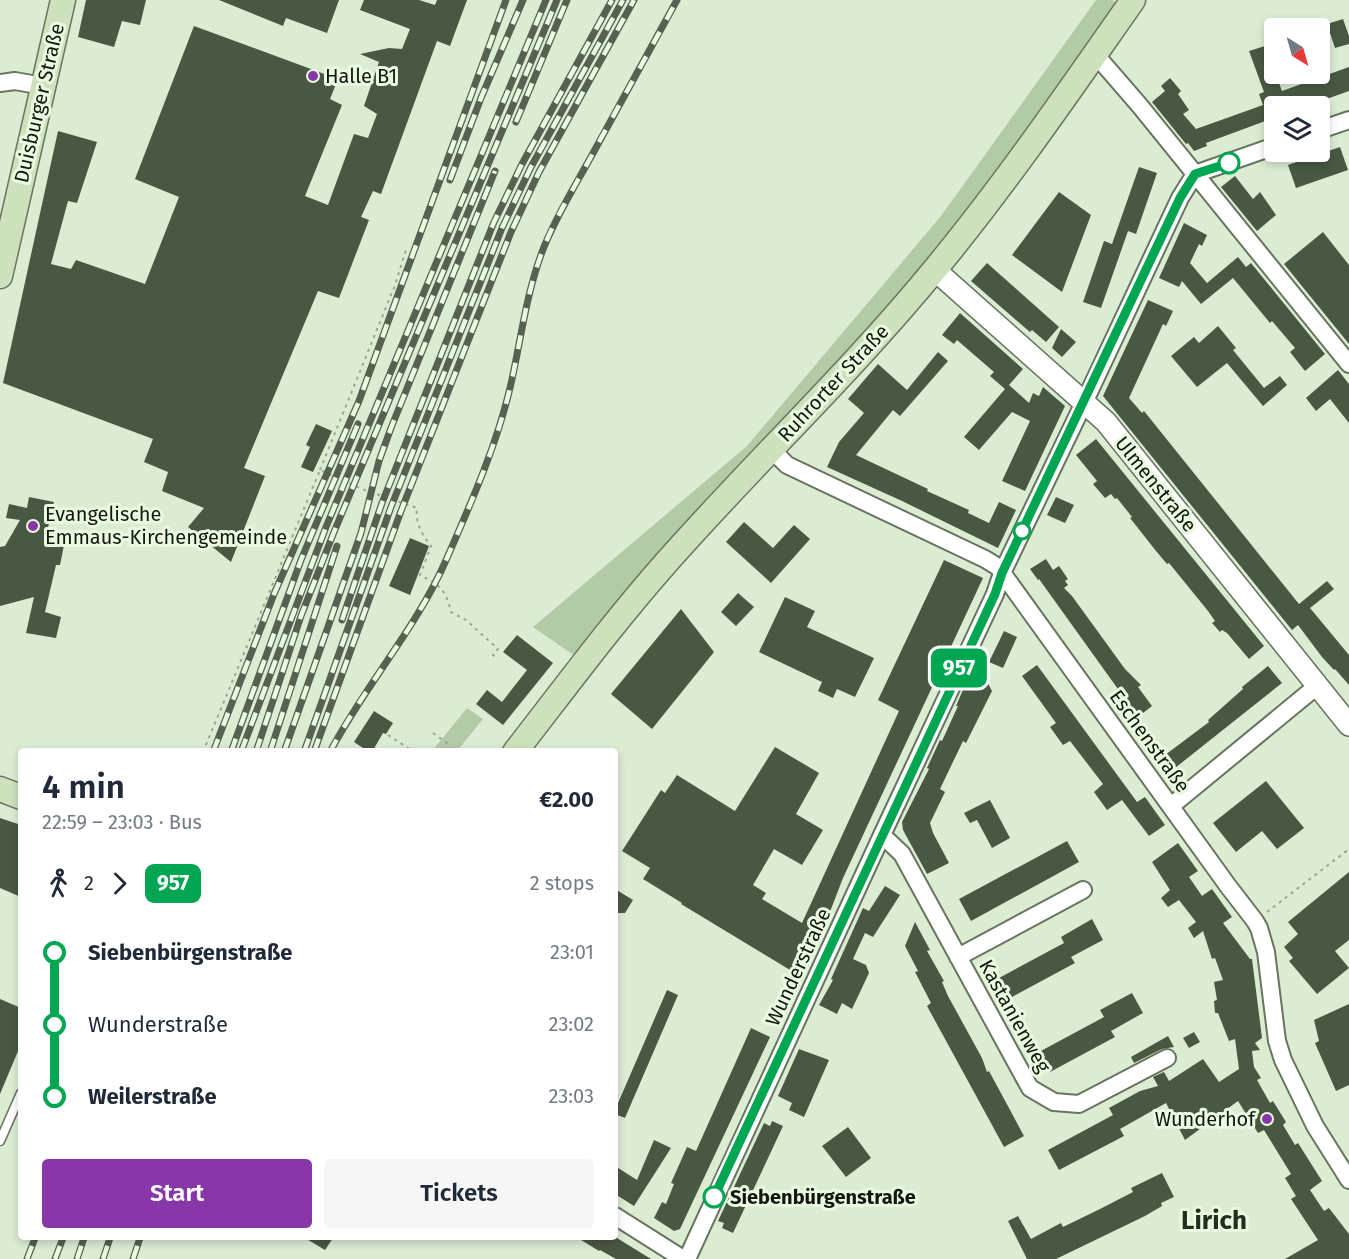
<!DOCTYPE html>
<meta charset="utf-8">
<style>
:root{--surface:#fff;--page:#f6f6f7;--text:#1f2937;--muted:#747a83;--accent:#8737a7}
body{margin:0;font-family:"Fira Sans",sans-serif;background:var(--page);color:var(--text);height:100vh;display:flex;flex-direction:column;font-size:22px;white-space:nowrap}
*{box-sizing:border-box;margin:0}
p{font-size:20px;color:var(--muted)}
.icon{flex:none;width:33px;height:33px;fill:none;stroke:currentColor;stroke-width:2;stroke-linecap:round;stroke-linejoin:round}
.map{position:relative;flex:1;overflow:hidden}
.panel{position:absolute;left:18px;top:748px;width:600px;height:492px;display:flex;flex-direction:column;background:var(--surface);border-radius:6px;box-shadow:0 3px 9px #0003}
.panel>*{flex:none}
.badge{padding:0 12px;border-radius:9px;font-size:21px;line-height:39px}
.needle{width:39px;rotate:143deg}
.buttons{position:absolute;left:1264px;top:18px;display:grid;gap:12px}
.buttons a{display:grid;place-items:center;width:66px;height:66px;border-radius:6px;background:var(--surface);box-shadow:0 3px 9px #0003;font-size:30px}
.map>.badge{position:absolute;translate:-50% -50%;box-shadow:0 0 0 3px #fff}
.legs{display:flex;align-items:center;gap:9px;height:66px;padding:0 24px;font-size:20px}
.legs p{margin-inline-start:auto}
.summary{display:flex;align-items:center;justify-content:space-between;height:102px;padding:0 24px}
h1{font-size:33px;font-weight:600;line-height:45px}
.button{display:flex;gap:12px;margin-top:auto;padding:12px 24px}
.button a{flex:1;height:69px;border-radius:6px;background:var(--accent);color:#fff;font-size:24px;font-weight:600;line-height:69px;text-align:center}
.button a+a{background:var(--page);color:var(--text)}
ul{padding:0 24px;list-style:none}
li{display:flex;align-items:center;gap:21px;height:72px;font-size:22px}
li i{display:grid;place-items:center;width:9px;height:100%;margin:0 8px;background:currentColor}
li i::after{content:'';width:15px;height:15px;margin:-8px;border:4px solid;border-radius:50%;background:var(--surface)}
li p{margin-inline-start:auto}
li:first-child i{background:linear-gradient(#0000 50%,currentColor 0)}
li:last-child i{background:linear-gradient(currentColor 50%,#0000 0)}
.map>svg:first-child{display:block}
</style>
<div class="map">
<svg width="1349" height="1259" viewBox="0 0 1349 1259">
<rect width="100%" height="100%" fill="#dcecd3"/>
<path fill="#b3caa7" d="M1096 0H1112L1120 4 926 264 575 656 533 627 747 446 941 216Z
M467 708 483 719 457 751H432Z"/>
<path fill="#4a5843" d="M86 0H146L140 25 122 21 114 47 78 37Z
M219 0H339L327 33 286 18 283 26Z
M364 0H419L435 5 437 0H467L450 46 437 41 381 194 373 191 361 217 369 220 339 298 318 291 244 468 265 476 231 562 188 527 204 508 162 491 168 472 144 462 153 439 3 383 58 131 97 142 77 203 68 201 51 264 71 269 76 260 145 284 179 197 135 179 194 26 338 79 330 99 342 105 305 196 328 205 354 134 368 138 377 114 364 106 379 62 360 54 389 48 402 49 410 29 360 10Z
M1343 19 1349 36V44L1335 48 1327 24Z
M1265 46 1282 91 1349 67V91L1307 106H1275V134L1268 120 1206 143 1207 146 1194 151 1188 143 1186 144 1152 102 1165 91 1161 86 1170 78 1181 91 1178 94 1189 110 1183 114 1196 129 1263 105 1259 94 1264 92 1249 51Z
M1340 147 1348 170 1296 188 1288 165Z
M1139 167 1157 173 1136 234 1128 231 1101 308 1083 302 1104 241 1112 244Z
M1235 176 1253 199 1260 192 1276 215 1257 231 1221 187Z
M1059 192 1091 215 1062 292 1012 255Z
M1184 223 1207 235 1202 246 1199 244 1190 263 1207 283 1238 257 1246 267 1251 263 1325 354 1305 371 1290 352 1295 348 1272 321 1270 323 1233 278 1201 304 1182 281 1179 287 1159 278Z
M1323 232 1349 265V344L1284 264Z
M987 263 1059 327 1046 342 1032 330 1030 332 971 281Z
M1148 300 1173 311 1166 326 1163 324 1129 398 1142 413 1144 411 1299 604 1327 581 1334 589 1310 608 1349 655V685L1335 669 1334 670 1322 657 1298 625 1292 630 1103 396Z
M960 313 1023 369 1009 385 1029 403 1033 393 1039 396 1043 387 1065 406 1025 491 1002 481 1030 421 1012 412 979 450 964 437 1005 389 990 376 994 372 957 340 954 344 942 335Z
M1218 326 1236 348 1233 350 1264 388 1280 376 1287 385 1263 406 1227 363 1197 387 1171 356 1194 337 1199 343Z
M1061 329 1076 342 1062 357 1052 348Z
M938 352 948 361 900 416 893 410 856 455 928 489 927 491 969 510 968 513 989 523 999 502 1016 510 998 548 902 501 827 467 839 442 864 413 848 399 878 364 907 390Z
M1338 370 1349 384V423L1330 399 1316 411 1306 398Z
M316 424 332 431 313 472 301 467 310 447 306 445Z
M1096 439 1264 646 1249 659 1227 633 1222 630 1220 632 1212 623 1215 621 1208 611 1169 563 1167 564 1156 551 1130 518 1132 517 1117 498 1115 499 1111 494 1105 498 1093 484 1097 481 1076 455Z
M29 497 54 502 46 536 65 540 60 565H56L45 612 61 617 56 638 26 633 34 597 0 606V547L5 546 20 520 6 518 9 504 27 508Z
M1056 497 1074 505 1065 523 1047 515Z
M744 522 773 548 794 525 810 539 771 583 726 542Z
M410 538 429 546 410 595 389 586Z
M1046 559 1053 570 1059 566 1068 579 1065 581 1068 585 1064 588 1072 596 1125 669 1141 685 1138 687 1152 706 1138 717 1039 579 1038 580 1030 569Z
M944 560 983 578 843 878 821 935 800 976 681 904 682 903 643 879 650 868 622 851 661 790 665 793 677 775 735 811 775 747 819 773 796 814 823 830 802 865 774 849 753 885 766 893 762 899 802 923 899 711 878 700Z
M738 593 754 607 736 626 721 612Z
M785 597 815 611 807 627 874 658 855 697 837 689 833 698 818 691 822 682 759 652Z
M681 609 714 652 652 729 611 694Z
M1004 631 1017 637 1003 668 989 662Z
M517 635 553 663 503 725 476 704 487 690 502 702 527 670 503 652Z
M1037 665 1137 802 1145 797 1165 825 1149 836 1122 800 1107 810 1094 792 1103 784 1070 741 1063 745 1050 727 1056 723 1022 676Z
M1268 666 1282 683 1175 768 1165 755 1209 722 1208 720 1243 689 1242 687Z
M983 674 992 691 966 743 963 741 940 789 945 792 930 823 933 833 949 863 927 874 903 830 902 822 929 769 927 768 940 740 942 741 958 706H956L965 685 967 686 972 677 980 681Z
M374 711 393 723 386 734 383 733 372 752H369L354 742Z
M1266 781 1304 828 1277 849 1262 831 1236 852 1213 823Z
M990 800 1010 838 992 848 977 820 970 823 964 813Z
M0 818 21 825V897L0 888Z
M1067 841 1079 862 971 921 959 899Z
M1178 843 1198 871 1189 877 1202 896 1212 889 1232 917 1223 923 1250 959H1252L1262 1038 1255 1043 1260 1050 1252 1051 1254 1067 1261 1078 1257 1080 1270 1103 1273 1101 1286 1122 1283 1125 1295 1145 1298 1143 1322 1181 1310 1190 1324 1211 1329 1208 1349 1234V1259H1285L1318 1240 1291 1199 1296 1196 1285 1178 1291 1174 1264 1130 1258 1133 1238 1101 1185 1140 1166 1103 1120 1129 1124 1136 1059 1170 1048 1150 1113 1115 1109 1108 1140 1091 1158 1086 1153 1077 1164 1072 1169 1081 1203 1059 1219 1082 1239 1069 1235 1039 1229 1041 1218 1013H1215L1214 1001 1217 1000 1214 982 1223 980 1215 958 1212 959 1203 931 1194 938 1188 928 1196 922 1179 900 1168 907 1161 898 1170 890 1152 862Z
M1349 872V940L1335 951 1349 968 1317 994 1289 961 1293 958 1284 947 1298 934 1288 922Z
M885 886 900 895 873 937 865 933 853 959 866 965 869 973 852 1009 842 1003 837 1014 819 1005 833 980 831 979 863 908 869 911Z
M615 889 633 900 625 913H615Z
M1092 919 1103 940 1071 957 1075 963 1010 998 999 978 1064 943 1061 937Z
M915 922 930 950 927 951 944 981 942 982 948 996 982 1058 987 1072 989 1071 1024 1136 1004 1147 927 1006 931 1003 915 972 918 971 905 946Z
M667 990 678 995 625 1118 615 1114V1110Z
M1132 993 1143 1013 1111 1031 1115 1037 1050 1072 1039 1052 1104 1017 1100 1010Z
M0 999 21 1008V1044L0 1094Z
M1349 1004V1085L1336 1091 1315 1043 1319 1041 1314 1020Z
M751 1028 770 1037 680 1229 674 1231 654 1218 662 1202 666 1204 674 1184 671 1183 687 1147 696 1151Z
M1194 1032 1200 1042 1189 1048 1183 1038Z
M1168 1036 1174 1047 1162 1049 1134 1063 1131 1057Z
M799 1049 829 1060 804 1117 789 1110 792 1103 778 1096Z
M772 1121 783 1126 733 1233 722 1228 724 1223 718 1221 764 1123 770 1126Z
M848 1127 871 1158 846 1177 822 1146Z
M654 1140 671 1148 634 1206 615 1194V1166L637 1180Z
M1162 1173 1174 1197 1161 1203 1162 1206 1145 1216 1056 1259H1027L1008 1221 1018 1216 1031 1239 1061 1223 1063 1227 1102 1208 1133 1192 1131 1188Z
M305 1238H333L325 1250Z
M578 1238H617L651 1259H616L600 1250 599 1251Z"/>
<g fill="none" stroke-linecap="round" stroke-linejoin="round">
<defs>
<path id="service" d="M0 1141 21 1093"/>
<path id="minor" d="M1095 54 1140 106 1349 364
M0 83 15 81 43 86
M1320 130 1349 120
M771 449 787 465 985 559 998 567 1228 886 1255 921 1259 928 1266 952 1277 1041 1283 1060 1315 1126 1349 1180
M1171 806 1317 686
M882 835 902 854 1030 1088 1054 1102 1079 1104 1167 1058
M958 957 1083 890
M615 1216 683 1259
M687 1259 882 835 995 594 1002 573 1091 388 1180 198 1195 174 1275 146"/>
<path id="tertiary" d="M935 270 1106 422 1349 725"/>
<path id="secondary" d="M0 276 63 0
M515 752C564 689 612 624 665 564 753 464 851 372 936 268 1007 182 1069 91 1133 0
M0 789 21 797"/>
</defs>
<use href="#service" stroke="#67755f" stroke-width="11"/>
<use href="#minor" stroke="#67755f" stroke-width="20"/>
<use href="#tertiary" stroke="#67755f" stroke-width="24"/>
<use href="#secondary" stroke="#67755f" stroke-width="27"/>
<path stroke="#99a692" stroke-width="2" stroke-dasharray="3 4.5" stroke-linecap="butt" d="M320 470 395 285 406 250
M433 733 450 745
M388 735 414 752
M203 752 320 470 362 489 417 508C415 522 422 535 431 546L420 575C440 585 446 590 451 612L466 620 498 649 493 655 497 658
M1267 912 1349 849"/>
<use href="#service" stroke="#fff" stroke-width="8"/>
<use href="#minor" stroke="#fff" stroke-width="16"/>
<use href="#tertiary" stroke="#fff" stroke-width="21"/>
<use href="#secondary" stroke="#cde1bd" stroke-width="24"/>
<defs>
<path id="rail" d="M516 122 567 0
M450 180 481 98 523 0
M342 620 382 503 494 222 522 164 612 0
M213 752 274 594 359 401 506 0
M231 752 301 560 358 424
M241 752 326 527 546 0
M256 752 301 616 334 532 557 0
M270 752 337 546
M284 752 361 533 379 461 391 428 495 171
M304 752 391 507 502 228 531 167 623 0
M314 752 401 511 511 232 539 172 634 0
M330 752C365 685 417 628 447 558 471 503 496 447 510 388 521 341 525 298 542 252 555 218 575 186 592 155 620 103 649 52 677 0
M27 1259 35 1238
M55 1259 63 1238
M77 1259 84 1238
M103 1259 110 1238
M133 1259 140 1238"/>
</defs>
<use href="#rail" stroke="#576152" stroke-width="7"/>
<use href="#rail" stroke="#e9fae0" stroke-width="4.5" stroke-dasharray="14" stroke-linecap="butt"/>
</g>
<g fill="none" stroke-linecap="round" stroke-linejoin="round">
<defs>
<path id="line-1" d="M714 1197 995 594 1002 573 1180 198 1195 174 1229 163"/>
</defs>
<use href="#line-1" stroke="#fff" stroke-width="14"/>
<use href="#line-1" stroke="#00a651" stroke-width="9"/>
</g>
<g fill="#8737a7" stroke="#e9fae0" stroke-width="2">
<circle cx="313" cy="76" r="6"/>
<circle cx="33" cy="526" r="6"/>
<circle cx="1267" cy="1119" r="6"/>
</g>
<g fill="#fff" stroke="#00a651" stroke-width="3">
<circle cx="1229" cy="163" r="10"/>
<circle cx="1022" cy="531" r="8"/>
<circle cx="714" cy="1197" r="10"/>
</g>
<g text-anchor="middle" stroke-width="6" stroke-linejoin="round" paint-order="stroke">
<g font-size="20" fill="#12180f" stroke="#e9fae0" text-anchor="start">
<text x="325" y="83">Halle B1</text>
<text x="45" y="521">Evangelische<tspan x="45" dy="23">Emmaus-Kirchengemeinde</tspan></text>
<text x="1255" y="1126" text-anchor="end">Wunderhof</text>
</g>
<g font-size="20" fill="#12180f" stroke="#e9fae0">
<text transform="translate(39 103) rotate(-77)" y="7">Duisburger Straße</text>
<text transform="translate(833 383) rotate(-47)" y="7">Ruhrorter Straße</text>
<text transform="translate(1156 484) rotate(51)" y="7">Ulmenstraße</text>
<text transform="translate(1150 741) rotate(54)" y="7">Eschenstraße</text>
<text transform="translate(798 967) rotate(-65)" y="7">Wunderstraße</text>
<text transform="translate(1015 1016) rotate(61)" y="7">Kastanienweg</text>
</g>
<g font-size="20" font-weight="bold" fill="#12180f" stroke="#e9fae0" text-anchor="start">
<text x="730" y="1204">Siebenbürgenstraße</text>
</g>
<g font-size="26" font-weight="bold" fill="#222f1c" stroke="#e9fae0">
<text x="1214" y="1229">Lirich</text>
</g>
</g>
</svg>
<div class="buttons">
<a><svg class="needle" viewBox="-14 -14 28 28"><path d="M0-13l5 13h-10z" fill="#e53935"/><path d="M0 13l5-13h-10z" fill="#747a83"/></svg></a>
<a><svg class="icon" aria-label="layers" viewBox="0 0 24 24"><path d="M12 4l9 5-9 5-9-5zM3 14l9 5 9-5"/></svg></a>
</div>
<b class="badge" style="left:959px;top:668px;background:#00a651;color:#fff">957</b>
<section class="panel">
<div class="summary"><div><h1>4 min</h1><p>22:59 – 23:03 · Bus</p></div><b>€2.00</b></div>
<div class="legs"><svg class="icon" aria-label="walk" viewBox="0 0 24 24"><circle cx="13" cy="4" r="2"/><path d="M13 8l-2 6 4 7M11 14l-3 7M7 12l3-4h3l4 4"/></svg>2<svg class="icon" aria-label="forward" viewBox="0 0 24 24"><path d="M9 5l7 7-7 7"/></svg><b class="badge" style="background:#00a651;color:#fff">957</b><p>2 stops</p></div>
<ul>
<li><i style="color:#00a651"></i><b>Siebenbürgenstraße</b><p>23:01</p></li>
<li><i style="color:#00a651"></i><span>Wunderstraße</span><p>23:02</p></li>
<li><i style="color:#00a651"></i><b>Weilerstraße</b><p>23:03</p></li>
</ul>
<div class="button"><a>Start</a><a>Tickets</a></div>
</section>
</div>
